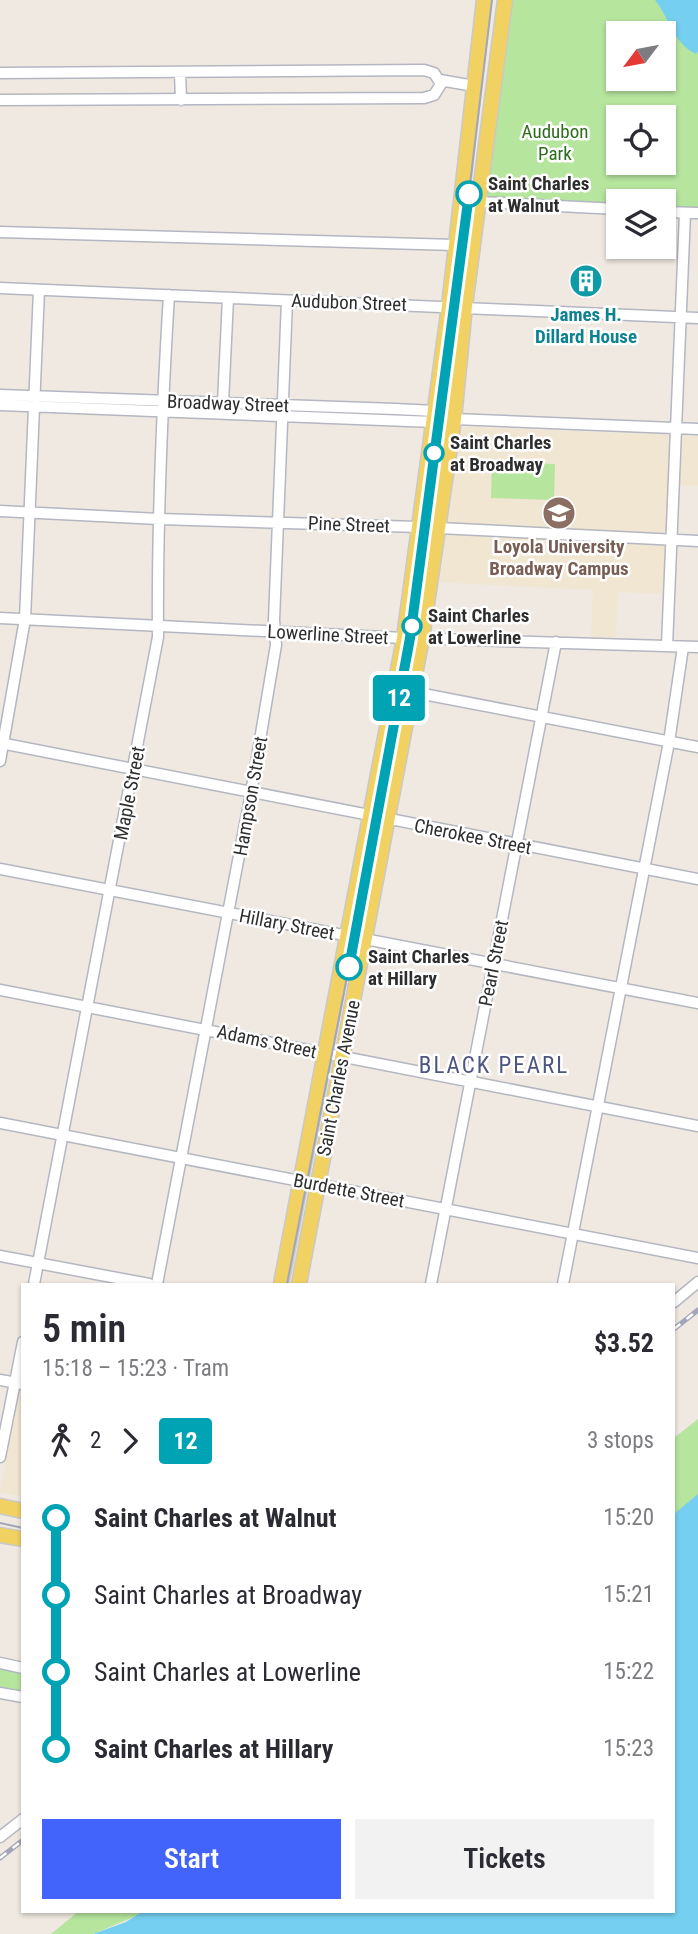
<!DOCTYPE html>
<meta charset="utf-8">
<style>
:root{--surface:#fff;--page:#f2f2f3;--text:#2b2b33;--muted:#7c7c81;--accent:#4264fb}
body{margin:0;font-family:"Roboto Condensed",sans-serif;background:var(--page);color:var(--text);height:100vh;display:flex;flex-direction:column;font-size:26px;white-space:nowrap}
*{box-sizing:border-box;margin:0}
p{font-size:23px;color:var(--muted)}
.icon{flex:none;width:38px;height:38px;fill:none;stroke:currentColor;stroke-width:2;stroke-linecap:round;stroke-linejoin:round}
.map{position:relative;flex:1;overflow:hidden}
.drawer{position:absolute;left:21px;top:1283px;width:654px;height:630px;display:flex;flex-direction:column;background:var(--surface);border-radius:0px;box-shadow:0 2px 5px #0004}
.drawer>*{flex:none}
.badge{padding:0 14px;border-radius:5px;font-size:24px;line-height:46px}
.needle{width:46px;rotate:238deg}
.fabs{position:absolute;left:606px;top:21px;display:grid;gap:14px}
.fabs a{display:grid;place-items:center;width:70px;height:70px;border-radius:0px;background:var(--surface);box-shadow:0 2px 5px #0004;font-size:35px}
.map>.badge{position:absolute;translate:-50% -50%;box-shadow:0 0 0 4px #fff}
.legs{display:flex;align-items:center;gap:10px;height:77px;padding:0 21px;font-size:23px}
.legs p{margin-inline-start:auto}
.head{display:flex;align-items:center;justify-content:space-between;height:119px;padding:0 21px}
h1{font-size:38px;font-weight:600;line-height:52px}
.action{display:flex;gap:14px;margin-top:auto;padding:14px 21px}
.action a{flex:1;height:80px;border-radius:0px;background:var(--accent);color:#fff;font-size:28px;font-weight:600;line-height:80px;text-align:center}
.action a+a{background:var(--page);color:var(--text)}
ul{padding:0 21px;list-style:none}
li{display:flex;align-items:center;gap:24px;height:77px;font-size:26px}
li i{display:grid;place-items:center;width:10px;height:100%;margin:0 9px;background:currentColor}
li i::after{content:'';width:18px;height:18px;margin:-9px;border:5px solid;border-radius:50%;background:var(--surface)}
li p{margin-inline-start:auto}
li:first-child i{background:linear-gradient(#0000 50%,currentColor 0)}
li:last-child i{background:linear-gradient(currentColor 50%,#0000 0)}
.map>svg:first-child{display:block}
</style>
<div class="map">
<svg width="698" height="1934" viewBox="0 0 698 1934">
<rect width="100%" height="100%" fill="#efe9e1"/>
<path fill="#f0e6d1" d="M466 427 698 436V486L674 485 669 594 618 592 616 637H591L593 590 434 582 458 432Z
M20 1391 23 1392V1497L0 1492Z"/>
<path fill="#b6e59e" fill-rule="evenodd" d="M509 0H698V213L663 211V201H618V208L485 201ZM618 33H663V79H618ZM618 117H663V163H618Z
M492 462 555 464 554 500 491 498Z
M698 1419V1512L674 1518V1438Z
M0 1667 23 1672V1691L0 1687Z
M79 1911H148L93 1934H51Z"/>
<path fill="#75cff0" d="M655 0H698V51L696 54C673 43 670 19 655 0Z
M698 1494V1934H93L126 1922 143 1911H674V1514Z"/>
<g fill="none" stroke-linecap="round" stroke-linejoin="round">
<defs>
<path id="minor" d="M180 72 181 100
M0 73 424 70 434 73 441 84 434 95 424 98 0 100
M440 80 474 86
M460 201 618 209
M663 212 698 213
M0 232 455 245
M0 288 698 318
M0 395 395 409 435 411 441 414
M223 403 228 298
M0 405 434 422 454 419 698 429
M0 511 159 519 418 527 698 541
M0 618 404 638 698 647
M667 646 685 213
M413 692 698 747
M0 743 698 879
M0 761 25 619 39 290
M0 869 698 1003
M0 990 698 1126
M0 1123 698 1258
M0 1256 149 1284
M34 1284 158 637C157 523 162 409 169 295
M157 1284 251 793 276 645 274 620 287 301
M431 1284 556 642
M563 1284 669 742 683 647
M674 1302 698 1282
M0 1380 23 1384
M0 1457 23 1342
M0 1663 23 1668
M0 1693 23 1697
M0 1837 23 1819"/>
<path id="major" d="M281 1284 404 638 449 306 484 0
M299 1284 422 638 454 419 465 306 505 0
M0 1506 23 1511
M0 1535 23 1539"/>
</defs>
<use href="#minor" stroke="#b4b7c1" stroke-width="13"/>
<use href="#major" stroke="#c9c9c9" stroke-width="17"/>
<use href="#minor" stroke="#fff" stroke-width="10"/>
<use href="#major" stroke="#f2d163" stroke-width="14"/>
<path stroke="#a3a6b8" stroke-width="2" d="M287 1284 378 818 410 638 467 209 492 0
M0 1523 23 1528"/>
<defs>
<path id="rail" d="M674 1329 698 1310
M0 1858 23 1840"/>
</defs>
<use href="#rail" stroke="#a3a6b8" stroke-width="5"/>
<use href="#rail" stroke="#fff" stroke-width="2.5" stroke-dasharray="8" stroke-linecap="butt"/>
</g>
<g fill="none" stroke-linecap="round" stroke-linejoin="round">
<defs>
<path id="line-1" d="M349 967 410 638 469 194"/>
</defs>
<use href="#line-1" stroke="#fff" stroke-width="16"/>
<use href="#line-1" stroke="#00a3b4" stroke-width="10"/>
</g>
<defs>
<symbol id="building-disc" viewBox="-11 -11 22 22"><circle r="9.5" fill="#0f9aa8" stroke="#fff"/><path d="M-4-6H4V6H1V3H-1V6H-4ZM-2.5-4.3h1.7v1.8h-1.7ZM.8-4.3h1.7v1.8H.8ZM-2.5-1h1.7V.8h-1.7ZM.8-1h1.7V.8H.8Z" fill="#fff"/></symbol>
<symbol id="university-disc" viewBox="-11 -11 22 22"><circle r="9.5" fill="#8d6e63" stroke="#fff"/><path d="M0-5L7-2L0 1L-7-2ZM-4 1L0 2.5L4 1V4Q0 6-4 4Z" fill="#fff"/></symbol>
</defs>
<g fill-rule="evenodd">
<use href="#building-disc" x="567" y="262" width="38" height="38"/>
<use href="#university-disc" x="540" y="494" width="38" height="38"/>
</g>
<g fill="#fff" stroke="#00a3b4" stroke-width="3.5">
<circle cx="469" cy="194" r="12"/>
<circle cx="434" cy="453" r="9"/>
<circle cx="412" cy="626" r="9"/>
<circle cx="349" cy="967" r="12"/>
</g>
<g text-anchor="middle" stroke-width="5" stroke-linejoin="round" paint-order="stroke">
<g font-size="19" fill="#2c6e1b" stroke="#fff">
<text x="555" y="138">Audubon<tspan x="555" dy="22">Park</tspan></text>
</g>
<g font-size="19" font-weight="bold" fill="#2e2e2e" stroke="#fff" text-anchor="start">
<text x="488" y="190">Saint Charles<tspan x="488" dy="22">at Walnut</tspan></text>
<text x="450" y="449">Saint Charles<tspan x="450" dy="22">at Broadway</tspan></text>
<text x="428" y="622">Saint Charles<tspan x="428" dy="22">at Lowerline</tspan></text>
<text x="368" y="963">Saint Charles<tspan x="368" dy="22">at Hillary</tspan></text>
</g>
<g font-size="19" fill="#2e2e2e" stroke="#fff">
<text transform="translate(349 302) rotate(2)" y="7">Audubon Street</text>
<text transform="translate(228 403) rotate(2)" y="7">Broadway Street</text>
<text transform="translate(349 524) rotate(2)" y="7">Pine Street</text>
<text transform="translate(328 634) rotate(3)" y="7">Lowerline Street</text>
<text transform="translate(129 793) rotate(-79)" y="7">Maple Street</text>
<text transform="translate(250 796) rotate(-80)" y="7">Hampson Street</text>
<text transform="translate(473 836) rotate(11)" y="7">Cherokee Street</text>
<text transform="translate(287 924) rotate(11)" y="7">Hillary Street</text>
<text transform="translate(493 963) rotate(-79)" y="7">Pearl Street</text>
<text transform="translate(267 1041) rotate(12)" y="7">Adams Street</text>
<text transform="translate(338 1078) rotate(-79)" y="7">Saint Charles Avenue</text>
<text transform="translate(349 1190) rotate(11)" y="7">Burdette Street</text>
</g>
<g font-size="19" font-weight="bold" fill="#0d838f" stroke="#fff">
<text x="586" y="321">James H.<tspan x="586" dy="22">Dillard House</tspan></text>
</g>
<g font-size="19" font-weight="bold" fill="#785e54" stroke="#fff">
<text x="559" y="553">Loyola University<tspan x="559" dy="22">Broadway Campus</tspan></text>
</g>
<g font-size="23" letter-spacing="2" fill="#4d5680" stroke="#fff">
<text x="494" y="1073">BLACK PEARL</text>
</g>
</g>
</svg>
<div class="fabs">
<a><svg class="needle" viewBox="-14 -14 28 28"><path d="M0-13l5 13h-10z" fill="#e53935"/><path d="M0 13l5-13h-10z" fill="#7c7c81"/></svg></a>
<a><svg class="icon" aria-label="locate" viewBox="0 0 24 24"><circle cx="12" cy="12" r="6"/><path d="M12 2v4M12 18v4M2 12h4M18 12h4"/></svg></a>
<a><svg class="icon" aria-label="layers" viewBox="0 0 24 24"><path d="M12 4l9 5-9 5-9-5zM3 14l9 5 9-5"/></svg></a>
</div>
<b class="badge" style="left:399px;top:698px;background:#00a3b4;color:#fff">12</b>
<section class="drawer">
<div class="head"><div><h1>5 min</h1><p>15:18 – 15:23 · Tram</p></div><b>$3.52</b></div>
<div class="legs"><svg class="icon" aria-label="walk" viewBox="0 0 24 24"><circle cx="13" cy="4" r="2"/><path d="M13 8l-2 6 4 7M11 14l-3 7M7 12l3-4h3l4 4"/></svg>2<svg class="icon" aria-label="forward" viewBox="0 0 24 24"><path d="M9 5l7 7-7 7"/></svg><b class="badge" style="background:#00a3b4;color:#fff">12</b><p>3 stops</p></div>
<ul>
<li><i style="color:#00a3b4"></i><b>Saint Charles at Walnut</b><p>15:20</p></li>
<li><i style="color:#00a3b4"></i><span>Saint Charles at Broadway</span><p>15:21</p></li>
<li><i style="color:#00a3b4"></i><span>Saint Charles at Lowerline</span><p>15:22</p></li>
<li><i style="color:#00a3b4"></i><b>Saint Charles at Hillary</b><p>15:23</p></li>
</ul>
<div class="action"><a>Start</a><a>Tickets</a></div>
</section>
</div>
